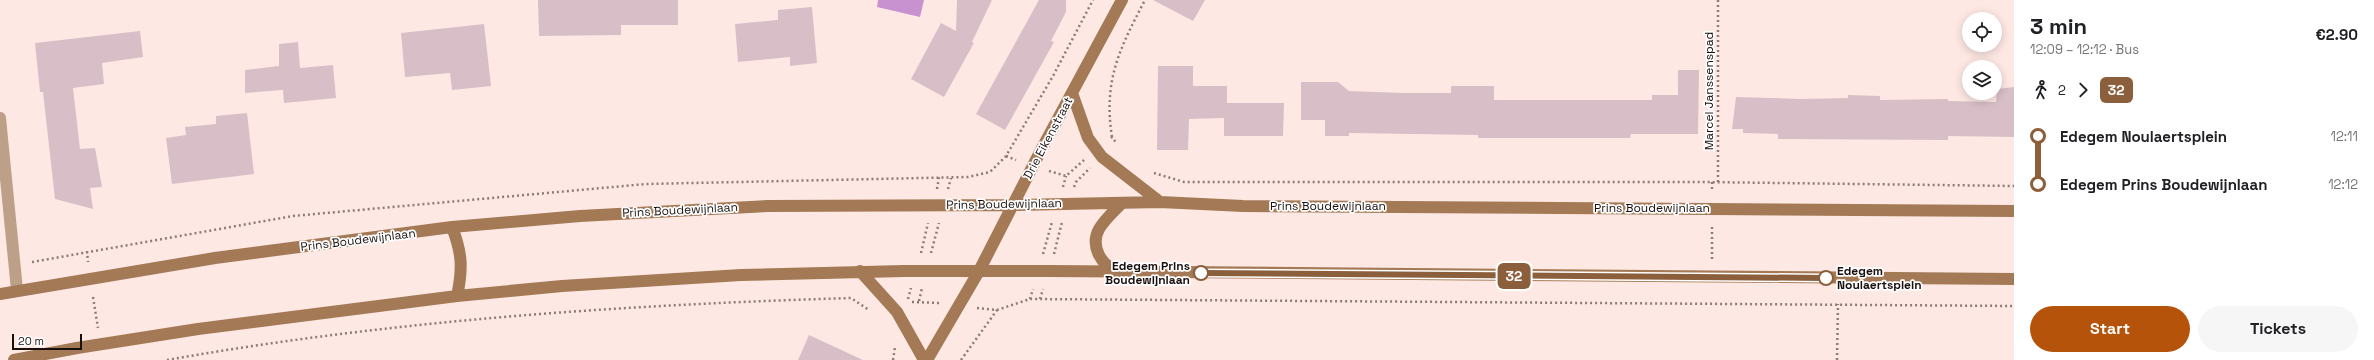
<!DOCTYPE html>
<meta charset="utf-8">
<style>
:root{--surface:#fff;--page:#f6f6f6;--text:#202124;--muted:#757577;--accent:#b45309}
body{margin:0;font-family:"Space Grotesk",sans-serif;background:var(--page);color:var(--text);height:100vh;display:flex;flex-direction:column;font-size:15px;white-space:nowrap}
*{box-sizing:border-box;margin:0}
p{font-size:13px;color:var(--muted)}
.icon{flex:none;width:22px;height:22px;fill:none;stroke:currentColor;stroke-width:2;stroke-linecap:round;stroke-linejoin:round}
.map{position:relative;flex:1;overflow:hidden}
.sheet{display:flex;flex-direction:column;background:var(--surface);width:360px}
.sheet>*{flex:none}
.badge{padding:0 8px;border-radius:6px;font-size:14px;line-height:26px}
.fabs{position:absolute;left:1962px;top:12px;display:grid;gap:8px}
.fabs a{display:grid;place-items:center;width:40px;height:40px;border-radius:50%;background:var(--surface);box-shadow:0 2px 10px #0003;font-size:20px}
.scale{position:absolute;left:12px;bottom:10px;width:70px;box-sizing:border-box;padding-left:4px;border:2px solid #19100e;border-top:0;font-size:11px;line-height:14px;white-space:nowrap;color:#19100e;-webkit-text-stroke:3px #fff;paint-order:stroke}
.map>.badge{position:absolute;translate:-50% -50%;box-shadow:0 0 0 2px #fff}
.legs{display:flex;align-items:center;gap:6px;height:44px;padding:0 16px;font-size:13px}
.legs p{margin-inline-start:auto}
.overview{display:flex;align-items:center;justify-content:space-between;height:68px;padding:0 16px}
h1{font-size:22px;font-weight:800;line-height:30px}
.cta{display:flex;gap:8px;margin-top:auto;padding:8px 16px}
.cta a{flex:1;height:46px;border-radius:24px;background:var(--accent);color:#fff;font-size:16px;font-weight:800;line-height:46px;text-align:center}
.cta a+a{background:var(--page);color:var(--text)}
ul{padding:0 16px;list-style:none}
li{display:flex;align-items:center;gap:14px;height:48px;font-size:15px}
li i{display:grid;place-items:center;width:6px;height:100%;margin:0 5px;background:currentColor}
li i::after{content:'';width:10px;height:10px;margin:-5px;border:3px solid;border-radius:50%;background:var(--surface)}
li p{margin-inline-start:auto}
li:first-child i{background:linear-gradient(#0000 50%,currentColor 0)}
li:last-child i{background:linear-gradient(currentColor 50%,#0000 0)}
main{display:flex;flex:1;min-height:0}
.map>svg:first-child{display:block}
</style>
<main>
<div class="map">
<svg width="2014" height="360" viewBox="0 0 2014 360">
<rect width="100%" height="100%" fill="#fee8e4"/>
<path fill="#c891cf" d="M878 0H924L920 17 877 7Z"/>
<path fill="#d8bfc7" d="M538 0H678V25H621V35L539 36Z
M957 0H992L972 42 974 43 944 97 911 79 941 23 956 31Z
M1039 0H1066V12L1051 41 1054 42 1005 130 976 114Z
M1153 0H1205L1193 21Z
M812 7 817 63 790 66V57L738 62 735 24 778 20V10Z
M484 24 491 86 452 90 450 73 405 77 401 33Z
M140 31 143 57 102 63 104 84 73 88 80 149 95 148 102 187 90 188 93 209 55 199 43 92H40L35 43Z
M298 42 300 68 333 65 336 98 284 103 283 90 245 93V70L279 66V44Z
M1158 66H1193V86H1227V103H1284L1283 136H1224V118L1189 119 1188 150H1157Z
M1678 70H1699L1698 134H1631L1630 138H1478V135L1349 133V136H1325V120H1301V82H1338L1349 91 1402 93H1451V86H1494V100H1652V95H1678Z
M2014 87V137L1948 136V140L1778 139V134L1743 133V129H1732L1736 97 1801 99 1848 98V95L1880 96V100L1948 99V101L1996 102 1997 89Z
M247 113 254 174 172 184 166 138 186 135 185 127 216 124V116Z
M809 335 863 360H798Z"/>
<g fill="none" stroke-linecap="round" stroke-linejoin="round">
<path stroke="#8b7b79" stroke-width="2.5" stroke-dasharray="2 3" stroke-linecap="butt" d="M1718 0V182
M1112 137C1103 80 1120 48 1145 0
M1111 138 1112 137 1117 144
M1006 156 1016 160
M1049 171 1066 176 1084 160
M1154 173 1184 182H1702L2014 186
M1712 182V192
M1063 187 1066 176
M1074 187 1076 182 1090 168
M937 189 939 177
M948 189 951 178
M1712 227V260
M87 251 88 262
M921 253 928 223
M931 253 939 223
M1043 254 1052 222
M1054 254 1062 222
M32 262 293 216 646 184 968 177 990 172 1006 156 1053 76 1093 0
M93 297 98 328
M908 299 911 288
M1030 299 1033 289
M1040 299 1043 289
M919 301 922 288
M912 302 940 303
M977 308 997 310 1030 299 2014 306
M167 360C393 320 622 305 851 298L869 310
M893 360 895 347
M961 360 997 310
M1837 360 1838 304"/>
<path stroke="#bda088" stroke-width="12" d="M0 118 17 290"/>
<path stroke="#a37a55" stroke-width="12" d="M1072 93 1088 138 1102 157 1160 202
M452 227C462 253 463 268 457 296
M860 271 897 312 924 360
M1118 271C1101 266 1090 246 1099 229 1105 219 1114 211 1122 203
M0 294 215 258 452 227 580 216 768 206 1014 205 1160 202 1243 206 2014 211
M14 360 77 348 198 329 457 296 562 286 741 275 904 271H1050L2014 279
M927 360 979 271 1040 152 1122 0"/>
</g>
<g fill="none" stroke-linecap="round" stroke-linejoin="round">
<defs>
<path id="line-1" d="M1201 273 1826 278"/>
</defs>
<use href="#line-1" stroke="#fff" stroke-width="9"/>
<use href="#line-1" stroke="#8b5e3c" stroke-width="6"/>
</g>
<g fill="#fff" stroke="#8b5e3c" stroke-width="2">
<circle cx="1201" cy="273" r="7"/>
<circle cx="1826" cy="278" r="7"/>
</g>
<g text-anchor="middle" stroke-width="3.5" stroke-linejoin="round" paint-order="stroke">
<g font-size="12" fill="#19100e" stroke="#fff">
<text transform="translate(1709 91) rotate(-90)" y="4">Marcel Janssenspad</text>
<text transform="translate(1048 138) rotate(-62)" y="4">Drie Eikenstraat</text>
<text transform="translate(1004 204) rotate(-1)" y="4">Prins Boudewijnlaan</text>
<text x="1328" y="210">Prins Boudewijnlaan</text>
<text x="1652" y="212">Prins Boudewijnlaan</text>
<text transform="translate(680 210) rotate(-3)" y="4">Prins Boudewijnlaan</text>
<text transform="translate(358 240) rotate(-7)" y="4">Prins Boudewijnlaan</text>
</g>
<g font-size="12" font-weight="bold" fill="#19100e" stroke="#fff" text-anchor="end">
<text x="1190" y="270">Edegem Prins<tspan x="1190" dy="14">Boudewijnlaan</tspan></text>
<text x="1837" y="275" text-anchor="start">Edegem<tspan x="1837" dy="14">Noulaertsplein</tspan></text>
</g>
</g>
</svg>
<div class="fabs">
<a><svg class="icon" aria-label="locate" viewBox="0 0 24 24"><circle cx="12" cy="12" r="6"/><path d="M12 2v4M12 18v4M2 12h4M18 12h4"/></svg></a>
<a><svg class="icon" aria-label="layers" viewBox="0 0 24 24"><path d="M12 4l9 5-9 5-9-5zM3 14l9 5 9-5"/></svg></a>
</div>
<div class="scale">20 m</div>
<b class="badge" style="left:1514px;top:276px;background:#8b5e3c;color:#fff">32</b>
</div>
<section class="sheet">
<div class="overview"><div><h1>3 min</h1><p>12:09 – 12:12 · Bus</p></div><b>€2.90</b></div>
<div class="legs"><svg class="icon" aria-label="walk" viewBox="0 0 24 24"><circle cx="13" cy="4" r="2"/><path d="M13 8l-2 6 4 7M11 14l-3 7M7 12l3-4h3l4 4"/></svg>2<svg class="icon" aria-label="forward" viewBox="0 0 24 24"><path d="M9 5l7 7-7 7"/></svg><b class="badge" style="background:#8b5e3c;color:#fff">32</b></div>
<ul>
<li><i style="color:#8b5e3c"></i><b>Edegem Noulaertsplein</b><p>12:11</p></li>
<li><i style="color:#8b5e3c"></i><b>Edegem Prins Boudewijnlaan</b><p>12:12</p></li>
</ul>
<div class="cta"><a>Start</a><a>Tickets</a></div>
</section>
</main>
